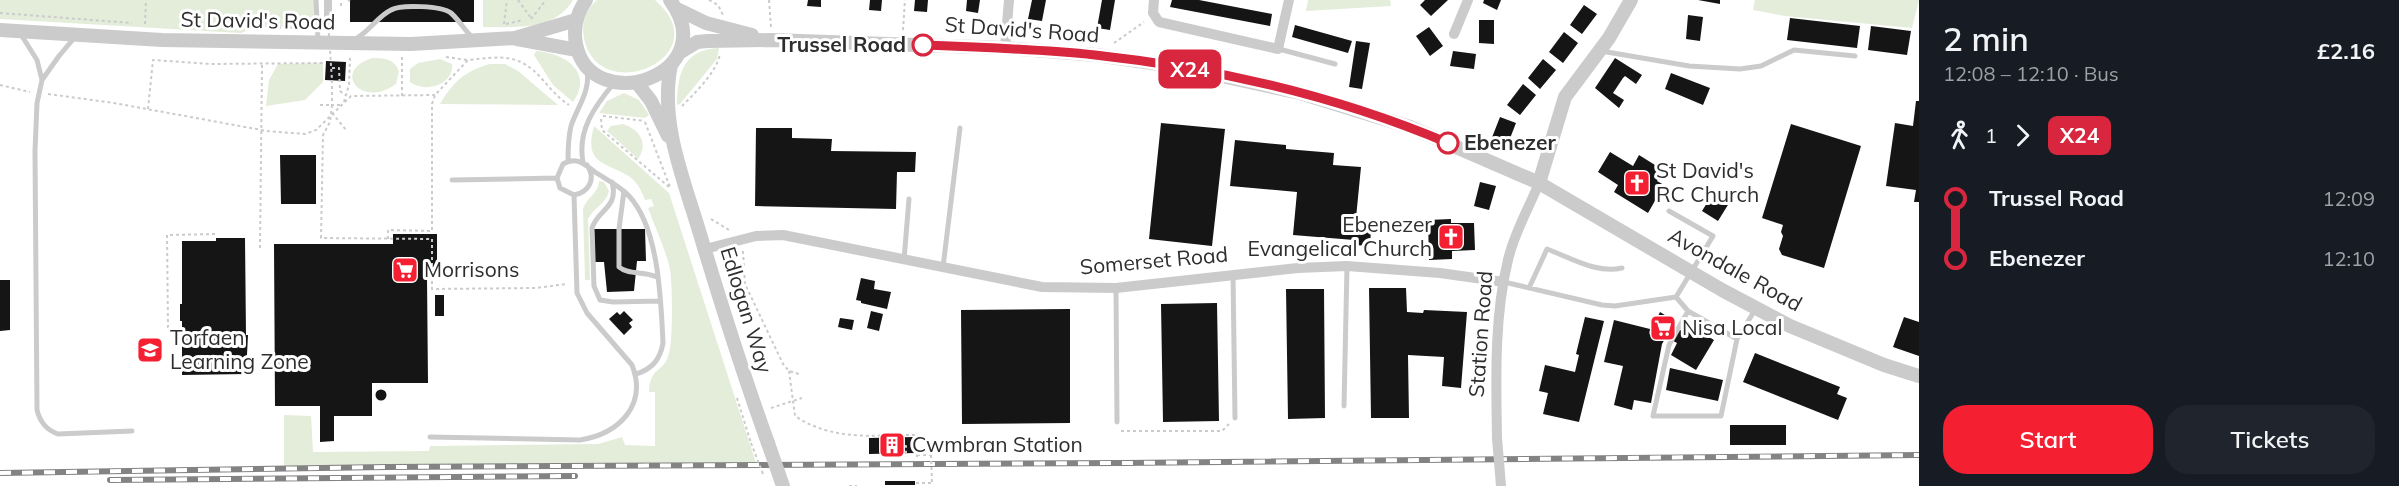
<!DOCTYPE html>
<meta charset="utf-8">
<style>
:root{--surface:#171b24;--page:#20242c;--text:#f1f3f6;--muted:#9ea1a6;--accent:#f51f32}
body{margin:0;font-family:Mulish,sans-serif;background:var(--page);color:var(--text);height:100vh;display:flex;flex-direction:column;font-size:22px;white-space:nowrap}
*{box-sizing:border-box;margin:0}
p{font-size:20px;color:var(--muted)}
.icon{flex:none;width:33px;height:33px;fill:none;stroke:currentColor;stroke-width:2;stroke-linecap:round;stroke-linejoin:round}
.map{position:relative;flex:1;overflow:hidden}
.sheet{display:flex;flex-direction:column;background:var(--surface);width:480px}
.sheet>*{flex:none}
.badge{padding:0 12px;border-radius:9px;font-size:21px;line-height:39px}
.map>.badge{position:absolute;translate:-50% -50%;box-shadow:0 0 0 3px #fff}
.legs{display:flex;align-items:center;gap:9px;height:66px;padding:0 24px;font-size:20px}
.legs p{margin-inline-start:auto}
.summary{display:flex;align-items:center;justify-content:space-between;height:102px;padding:0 24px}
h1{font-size:33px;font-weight:600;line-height:45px}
.primary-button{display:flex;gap:12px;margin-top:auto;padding:12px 24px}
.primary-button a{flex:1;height:69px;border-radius:24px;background:var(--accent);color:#fff;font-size:24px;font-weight:600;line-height:69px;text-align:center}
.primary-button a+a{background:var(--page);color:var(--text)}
ul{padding:0 24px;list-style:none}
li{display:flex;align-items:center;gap:21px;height:60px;font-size:22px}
li i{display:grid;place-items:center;width:9px;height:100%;margin:0 8px;background:currentColor}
li i::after{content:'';width:15px;height:15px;margin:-8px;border:4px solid;border-radius:50%;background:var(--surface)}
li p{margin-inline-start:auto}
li:first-child i{background:linear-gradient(#0000 50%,currentColor 0)}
li:last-child i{background:linear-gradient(currentColor 50%,#0000 0)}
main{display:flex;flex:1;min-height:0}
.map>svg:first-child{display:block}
</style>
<main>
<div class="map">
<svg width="1919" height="486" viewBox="0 0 1919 486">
<rect width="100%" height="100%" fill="#fff"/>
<path fill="#e4edda" d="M0 0H316L317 29C292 27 265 23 241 33L0 19Z
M483 0H573C555 31 515 27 483 27Z
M597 0H655C721 57 598 109 584 38 581 24 586 9 597 0Z
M1308 0H1390L1391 6 1306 11Z
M1755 0H1919L1912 28 1785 16 1753 10Z
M719 48 717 59 680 104 677 105C677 74 684 49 719 48Z
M536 51C565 53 594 72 573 102L553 85 534 55Z
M372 58C385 58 394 59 399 71L396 84C363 109 330 72 372 58Z
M440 59 452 64C454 86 424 93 410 82V69L418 63Z
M323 63V82L305 100 266 106 269 80 278 64Z
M490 64H505L518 71 558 105 440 104C453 82 465 71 490 64Z
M624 93 639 100 649 115 645 118 599 113 607 101Z
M623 124C639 129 649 143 638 159L607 131 611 126Z
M594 126 669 193 756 463 284 466V415L311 416 313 452 429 451 430 446 598 444 622 437 625 445 655 446V392H649C650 365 665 373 669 353 673 340 673 277 669 265 664 246 655 227 648 208L654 206 651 199 645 200C642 192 638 183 630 177 607 162 583 166 594 126Z
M599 181 604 182 609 191C606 204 594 207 588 219L590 280H585L583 209C587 197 598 194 599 181Z"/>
<path fill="#151515" d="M350 0H474V22H350Z
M808 0H821V7L807 6Z
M870 0H882L881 11 869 10Z
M915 0H928L927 12 914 11Z
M967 0H980L978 13 966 11Z
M1032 0H1046L1042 21 1028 19Z
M1102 0H1115L1110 30 1097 28Z
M1172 0H1199L1272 14 1270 26 1170 7Z
M1425 0H1448L1431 16 1420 5Z
M1484 0H1501L1497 10 1483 3Z
M1698 0H1720V4Z
M1584 5 1597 14 1582 34 1570 25Z
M1688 15 1703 17 1700 41 1686 39Z
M1790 18 1860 26 1857 48 1787 40Z
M1479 20H1494V44L1479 43Z
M1295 25 1352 41 1348 53 1292 37Z
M1871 26 1911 31 1907 55 1868 50Z
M1429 27 1443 46 1430 56 1416 36Z
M1564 32 1578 43 1563 63 1549 52Z
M1356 41 1370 43 1362 89 1349 87Z
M1453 51 1476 54 1474 69 1450 66Z
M1615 58 1642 75 1636 84 1625 76 1623 78 1613 93 1624 100 1619 108 1595 88Z
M1543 59 1556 70 1540 89 1528 78Z
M326 61 346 62 345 81 325 80Z
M1671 73 1710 88 1703 105 1665 89Z
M1523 84 1536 95 1520 115 1507 105Z
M1916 101H1919V202H1914L1916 190 1886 186 1895 123 1913 126Z
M1500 117 1516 123 1507 146 1491 140Z
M1161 123 1225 129 1212 246 1149 239Z
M1791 124 1861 146 1824 268 1782 255 1779 249 1783 236 1781 232 1783 225 1762 218Z
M756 128H792V138L832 139 831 151 916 152 915 172H897L896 209 755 206Z
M1235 140 1286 145V149L1334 153 1333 165 1361 167 1355 228 1371 229 1370 246 1354 245V240L1293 235 1297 192 1230 186Z
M1610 152 1633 166 1639 155 1663 170 1657 181 1664 185 1648 213 1614 192 1618 185 1598 172Z
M280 155H316V204H281Z
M1480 182 1496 186 1489 210 1474 206Z
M1715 190 1731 200 1718 221 1702 211Z
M1451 219V223H1474L1475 250 1452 251V259L1429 260 1428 220Z
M594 229H645L646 261H637L634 291 607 292 604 262H595Z
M393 234H437V278H427L428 383H372V416H334V441L320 442V406H275L274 244H393Z
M216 238H245L246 335H248L246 374 182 375V321H180V304H182V241H216Z
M861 278 875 281 874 289 891 292 887 309 861 303V301L856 300Z
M0 280H10V330L0 331Z
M1369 288H1406L1407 312 1423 313 1424 310 1467 312 1461 388 1442 386 1444 357 1408 355 1409 418H1371Z
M1286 289H1324L1325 418 1288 419Z
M435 295H444V316H435Z
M1217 303 1219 421 1163 422 1161 304Z
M1070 309V423L962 424 961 310Z
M624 311 633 320 629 323 632 327 624 335 609 319 617 312 620 315Z
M871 311 883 314 879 331 867 328Z
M1660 312 1676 322 1673 326 1684 332 1689 325 1714 340 1696 370 1671 355 1677 343 1666 337 1662 344 1651 403 1634 400 1632 410 1614 405 1623 366 1604 362 1614 320 1650 329 1649 335Z
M1585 317 1604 321 1579 422 1543 414 1548 393 1539 391 1545 365 1575 372 1579 355 1576 354Z
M1904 317 1919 322V356L1893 347Z
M840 318 854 320 852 330 838 327Z
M1755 353 1840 387 1837 394 1847 398 1838 420 1743 382Z
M1670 368 1723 380 1718 401 1666 390Z
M375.5 395a5.5 5.5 0 1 1 11 0a5.5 5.5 0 1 1-11 0Z
M1730 425H1786V445H1730Z
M915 437V453L869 454V438Z
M885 481H915V485H885Z"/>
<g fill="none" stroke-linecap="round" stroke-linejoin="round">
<path stroke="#cbcbcb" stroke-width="2" stroke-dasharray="3 3" stroke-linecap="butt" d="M348 0 350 1
M518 0 531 18
M709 0 718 5 723 15
M769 0 771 27
M341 6V0
M0 13 132 23
M531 19 546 0
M145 24 146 0
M504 24 507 0
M506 24 523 20
M266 27 305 28
M903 30 905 0
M1114 43 1144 22
M402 57V96
M446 57 467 60
M332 68H339L340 91 345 95
M332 80V105H341
M0 85 30 92
M48 94 114 103 267 131 305 134 316 130 351 96 435 95
M344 102 349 85 350 57
M320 105H332L330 122 323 135 321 238 432 239V289L536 288 566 284
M682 106C694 94 718 71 720 53
M148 109 153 60 211 64 323 63
M332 113 347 131
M603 116 645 121
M601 119 602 130 669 187
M645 122 670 187
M711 219 729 230
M388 239V230L432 231V104L435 95 468 60C500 57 518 52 542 79 550 88 558 98 569 105
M260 248 262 65
M743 251 745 284 783 364 789 371 799 374
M168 328 167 235 216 234
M789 371 795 416C825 436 858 437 894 435L895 445 906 446V457
M737 398 751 443
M771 408 802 398
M1121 431H1222L1229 424
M894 435H917V457
M917 455H931
M916 483H932
M849 486H857"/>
<path stroke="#cbcbcb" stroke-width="5" d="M316 0 318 40
M20 33 37 60 42 80
M75 37 59 56 42 80 37 103 35 151 37 410C40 422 46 430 58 434L132 431
M354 40C369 32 378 16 391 10 401 4 442 6 451 13 459 20 465 31 473 38
M1279 49 1335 64
M1601 51 1689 66 1740 69 1761 66 1794 50 1855 56
M568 161C568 149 568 138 571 126 577 108 591 90 587 70
M583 162C577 130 595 106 614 83
M587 165C596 178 590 192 574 195L560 188 557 178 563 164C577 156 584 164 595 172 607 180 620 186 629 196 659 228 661 301 663 343 660 360 652 369 636 374
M452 180 557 178
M612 182C619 208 598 209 592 228L594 286 600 300 613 302 660 301
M624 191 619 229V267C628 275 644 271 657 277
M904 260 909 199
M943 267 960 128
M1233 275 1235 418
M1504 282 1602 305 1615 306 1676 297 1713 236 1669 211
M1116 288 1117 422
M1529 288 1547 249C1571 258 1597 274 1622 268
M1676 297 1688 311 1737 339
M1688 311 1669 345 1653 416H1721L1737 339 1755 310
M1344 406 1347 266
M430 437 580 440C618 434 648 406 632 365L587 313 577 293 574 195"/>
<path stroke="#cbcbcb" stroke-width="8" d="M328 0V21"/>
<path stroke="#cbcbcb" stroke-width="10" d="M1154 0 1153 13 1159 22 1278 49 1289 0
M1454 34 1468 0
M1005 48 1009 0
M705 249 756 236 783 235 1042 287 1116 288 1298 268 1347 266 1440 273 1504 282
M1497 438C1496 380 1494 317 1508 260 1514 233 1529 208 1539 183"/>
<path stroke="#cbcbcb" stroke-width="14" d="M586 0C577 13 573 28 576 44 591 119 725 75 670 0
M675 8 706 23 752 35
M0 30 162 40 411 44 515 38 576 20
M517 39 577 50
M679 53 697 42 708 41 771 40 1005 48 1096 55 1180 67 1300 93 1410 127 1539 183 1722 290 1790 326 1884 365 1919 376
M671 65C659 122 684 180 700 234 721 304 743 374 768 443
M637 83 651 101 668 136
M1539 183 1565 97 1609 38 1631 0"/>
<defs>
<path id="rail" d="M0 473 387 467 1122 463 1919 455
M110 480 575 476"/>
</defs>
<use href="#rail" stroke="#838383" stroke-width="6"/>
<use href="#rail" stroke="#fff" stroke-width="4" stroke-dasharray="11" stroke-linecap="butt"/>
<path stroke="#cbcbcb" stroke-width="2" stroke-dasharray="3 3" stroke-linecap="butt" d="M328 21 332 80
M751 443 763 474
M931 455 932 483"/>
<path stroke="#cbcbcb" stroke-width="10" d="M1497 438 1501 486"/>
<path stroke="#cbcbcb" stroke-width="14" d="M768 443 783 486"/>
</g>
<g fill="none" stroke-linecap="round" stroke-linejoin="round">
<defs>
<path id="line-1" d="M923 45C980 47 1038 49 1095 55 1215 68 1337 96 1448 143"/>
</defs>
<use href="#line-1" stroke="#fff" stroke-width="14"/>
<use href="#line-1" stroke="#d7263d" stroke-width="9"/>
</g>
<defs>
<symbol id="church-square" viewBox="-11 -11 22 22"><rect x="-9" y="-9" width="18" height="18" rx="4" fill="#f51f32" stroke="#fff"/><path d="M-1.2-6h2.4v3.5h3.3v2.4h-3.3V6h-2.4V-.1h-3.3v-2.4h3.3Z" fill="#fff"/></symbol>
<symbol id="supermarket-square" viewBox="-11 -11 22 22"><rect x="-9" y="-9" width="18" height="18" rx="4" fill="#f51f32" stroke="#fff"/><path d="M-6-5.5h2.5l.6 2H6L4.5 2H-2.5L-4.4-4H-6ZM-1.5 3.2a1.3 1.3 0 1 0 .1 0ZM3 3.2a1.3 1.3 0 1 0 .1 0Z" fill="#fff"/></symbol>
<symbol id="university-square" viewBox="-11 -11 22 22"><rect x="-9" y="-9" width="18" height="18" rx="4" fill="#f51f32" stroke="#fff"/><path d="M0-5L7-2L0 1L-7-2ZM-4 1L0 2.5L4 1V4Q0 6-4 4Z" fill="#fff"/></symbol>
<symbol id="building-square" viewBox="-11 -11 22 22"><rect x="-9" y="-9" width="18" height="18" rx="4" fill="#f51f32" stroke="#fff"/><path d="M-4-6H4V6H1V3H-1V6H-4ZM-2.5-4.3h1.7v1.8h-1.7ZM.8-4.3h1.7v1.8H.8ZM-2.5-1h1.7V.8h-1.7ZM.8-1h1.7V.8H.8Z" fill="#fff"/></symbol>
</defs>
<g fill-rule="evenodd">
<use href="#church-square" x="1622" y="168" width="30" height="30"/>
<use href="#church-square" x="1436" y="222" width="30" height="30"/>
<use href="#supermarket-square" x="390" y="255" width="30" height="30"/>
<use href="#supermarket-square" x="1648" y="313" width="30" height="30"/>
<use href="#university-square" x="135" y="335" width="30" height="30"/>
<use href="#building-square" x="877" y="430" width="30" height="30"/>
</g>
<g fill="#fff" stroke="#d7263d" stroke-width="3">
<circle cx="923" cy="45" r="10"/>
<circle cx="1448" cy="143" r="10"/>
</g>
<g text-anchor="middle" stroke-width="6" stroke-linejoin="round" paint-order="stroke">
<g font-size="21" fill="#2e2e2e" stroke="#fff">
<text transform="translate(258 21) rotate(1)" y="7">St David's Road</text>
<text transform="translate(1022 30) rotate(4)" y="7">St David's Road</text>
<text transform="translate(1154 261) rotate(-5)" y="7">Somerset Road</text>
<text transform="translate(1735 270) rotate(29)" y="7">Avondale Road</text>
<text transform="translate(746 310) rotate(73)" y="7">Edlogan Way</text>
<text transform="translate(1481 334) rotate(-86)" y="7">Station Road</text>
</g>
<g font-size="21" font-weight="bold" fill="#2e2e2e" stroke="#fff" text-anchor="end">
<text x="906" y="52">Trussel Road</text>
<text x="1464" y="150" text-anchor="start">Ebenezer</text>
</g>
<g font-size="21" fill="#2e2e2e" stroke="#fff" text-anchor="start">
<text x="1656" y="178">St David's<tspan x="1656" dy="24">RC Church</tspan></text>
<text x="1432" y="232" text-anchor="end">Ebenezer<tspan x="1432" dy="24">Evangelical Church</tspan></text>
<text x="424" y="277">Morrisons</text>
<text x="1682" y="335">Nisa Local</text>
<text x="170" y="345">Torfaen<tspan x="170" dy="24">Learning Zone</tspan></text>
<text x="912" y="452">Cwmbran Station</text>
</g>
</g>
</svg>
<b class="badge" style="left:1190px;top:69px;background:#d7263d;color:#fff">X24</b>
</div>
<section class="sheet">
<div class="summary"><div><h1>2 min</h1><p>12:08 – 12:10 · Bus</p></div><b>£2.16</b></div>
<div class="legs"><svg class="icon" aria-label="walk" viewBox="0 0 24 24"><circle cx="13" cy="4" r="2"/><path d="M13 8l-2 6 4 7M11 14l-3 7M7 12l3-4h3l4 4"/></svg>1<svg class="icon" aria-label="forward" viewBox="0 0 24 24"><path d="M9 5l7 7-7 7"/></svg><b class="badge" style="background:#d7263d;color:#fff">X24</b></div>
<ul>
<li><i style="color:#d7263d"></i><b>Trussel Road</b><p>12:09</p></li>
<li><i style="color:#d7263d"></i><b>Ebenezer</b><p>12:10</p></li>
</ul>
<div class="primary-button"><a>Start</a><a>Tickets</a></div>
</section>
</main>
